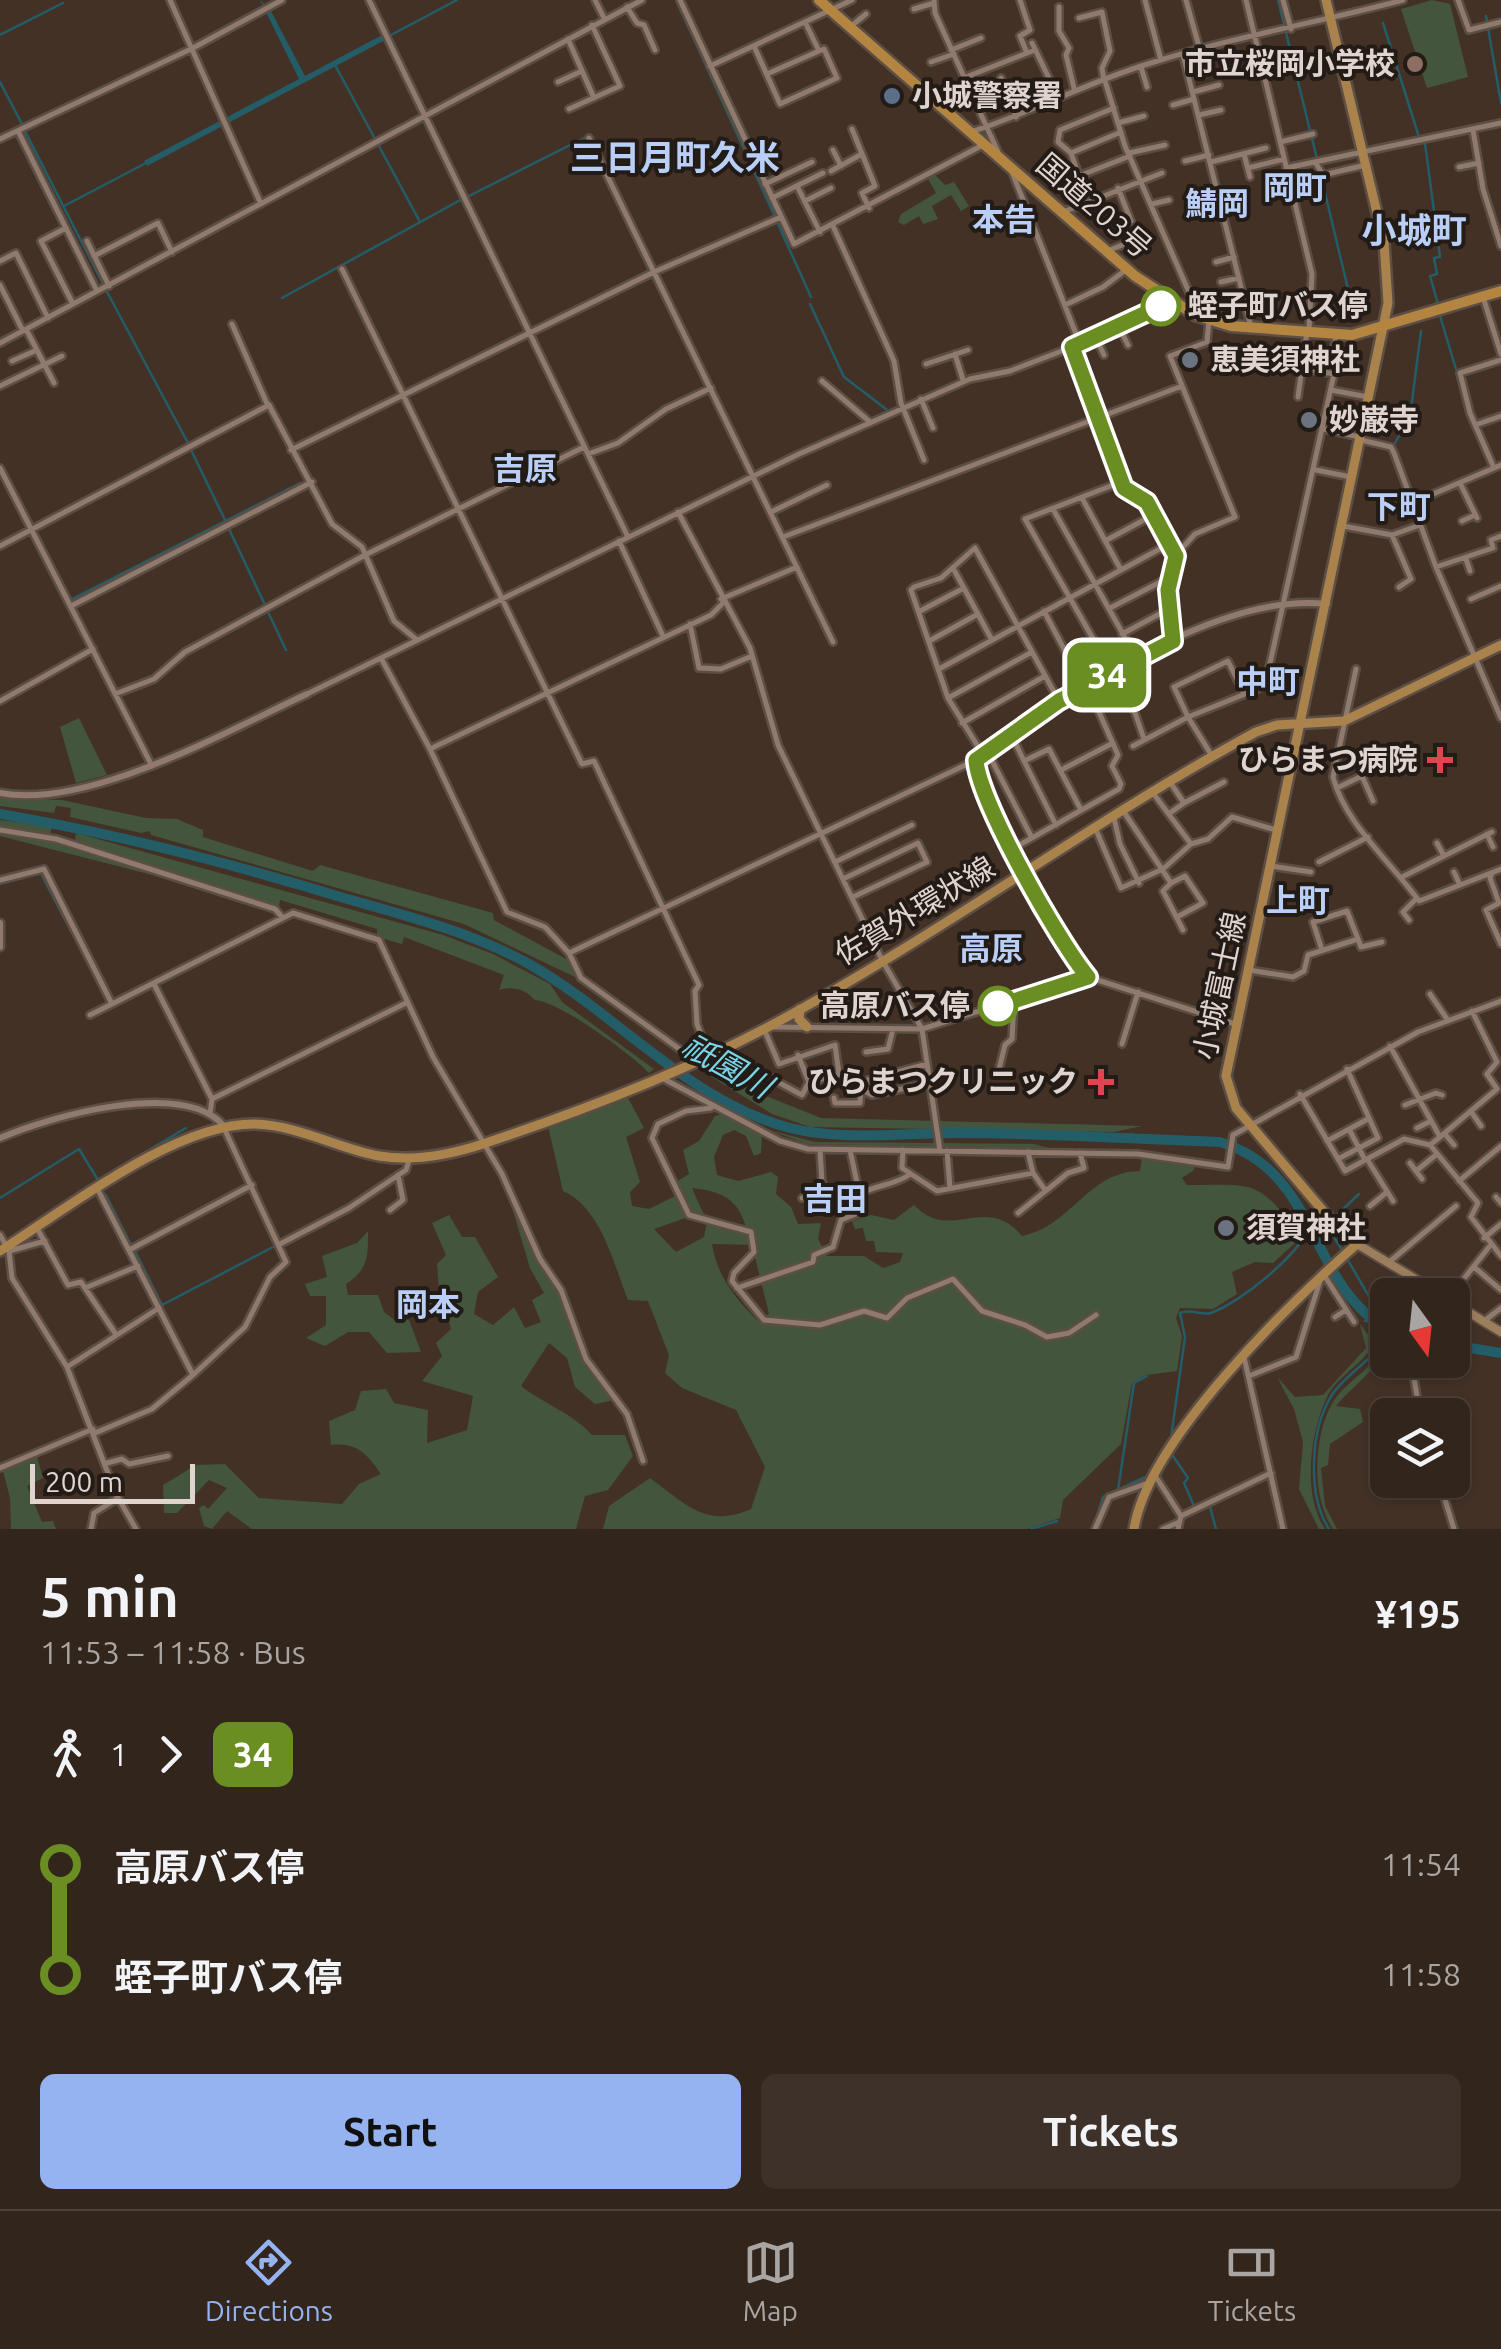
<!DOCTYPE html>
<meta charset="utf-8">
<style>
:root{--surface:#32251c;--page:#3d3129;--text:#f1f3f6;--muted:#a8a5a3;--line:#4d423b;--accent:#95b2f1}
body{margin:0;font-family:Ubuntu,"Noto Sans JP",sans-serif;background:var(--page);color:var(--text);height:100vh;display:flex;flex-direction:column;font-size:38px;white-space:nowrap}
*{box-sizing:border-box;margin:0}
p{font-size:32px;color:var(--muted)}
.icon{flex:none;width:55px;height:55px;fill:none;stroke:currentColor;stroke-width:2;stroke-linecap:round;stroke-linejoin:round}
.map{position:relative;height:1529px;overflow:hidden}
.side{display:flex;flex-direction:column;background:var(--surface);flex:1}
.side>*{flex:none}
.badge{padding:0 20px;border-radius:15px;font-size:35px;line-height:65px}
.needle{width:65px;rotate:165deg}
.fabs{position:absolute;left:1370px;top:1278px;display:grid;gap:20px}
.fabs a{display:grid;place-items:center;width:100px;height:100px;border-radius:15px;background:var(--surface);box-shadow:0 2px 8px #0004,0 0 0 2px var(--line);font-size:50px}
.scale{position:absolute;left:30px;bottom:25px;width:165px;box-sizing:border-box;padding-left:10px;border:5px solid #e0d5ce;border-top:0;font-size:28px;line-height:35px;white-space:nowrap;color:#e0d5ce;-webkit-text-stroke:8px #231b16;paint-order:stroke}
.map>.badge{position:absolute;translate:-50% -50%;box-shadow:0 0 0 5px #fff}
.legs{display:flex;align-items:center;gap:15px;height:110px;padding:0 40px;font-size:32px}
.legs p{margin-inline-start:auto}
.summary{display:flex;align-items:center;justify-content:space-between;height:170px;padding:0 40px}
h1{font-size:55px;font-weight:700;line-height:75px}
.action{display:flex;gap:20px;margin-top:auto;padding:20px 40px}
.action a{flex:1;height:115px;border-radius:15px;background:var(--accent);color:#111;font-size:40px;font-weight:700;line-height:115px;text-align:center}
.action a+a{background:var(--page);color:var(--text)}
ul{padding:0 40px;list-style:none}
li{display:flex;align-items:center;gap:35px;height:110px;font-size:38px}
li i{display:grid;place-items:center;width:15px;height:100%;margin:0 12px;background:currentColor}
li i::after{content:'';width:25px;height:25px;margin:-12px;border:8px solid;border-radius:50%;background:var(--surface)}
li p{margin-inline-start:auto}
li:first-child i{background:linear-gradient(#0000 50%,currentColor 0)}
li:last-child i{background:linear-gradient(currentColor 50%,#0000 0)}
.dock{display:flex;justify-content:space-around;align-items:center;height:140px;border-top:2px solid var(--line);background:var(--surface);font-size:28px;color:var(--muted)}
.dock a{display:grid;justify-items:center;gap:5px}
.dock .current{color:var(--accent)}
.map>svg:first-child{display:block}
</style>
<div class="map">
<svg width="1501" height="1529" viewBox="0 0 1501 1529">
<rect width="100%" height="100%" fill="#433126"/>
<path fill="#43553c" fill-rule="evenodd" d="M1432 0 1450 4 1468 77 1427 88 1401 9Z
M935 175 945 185 954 182 969 206 961 211 951 195 932 206 938 219 923 224 919 216 904 225 898 222 901 214 936 193 928 179Z
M79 718 107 775 76 783 60 727Z
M0 798 62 800 146 818 177 819 203 830V837L313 871 320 865 493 913 494 920 570 961 579 979 464 924 151 835 150 831 141 833 70 817 71 808 56 806 54 813 0 806Z
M0 820 52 826 49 839 74 849 76 833 443 935 493 954 550 984 562 1002 654 1069 649 1073C630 1053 558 1001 535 1000 524 989 514 986 499 990L504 975 404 937 402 944 377 937V929L280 900 279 907H268L226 888 172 880 0 836Z
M706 1064 749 1089 821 1118 1142 1126 1114 1132 810 1127 772 1114 699 1069Z
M627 1096 644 1128 626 1137 640 1182 630 1192 632 1206 649 1209 675 1196 671 1185 689 1174 683 1150 699 1141 715 1116 722 1114 762 1135 761 1153 754 1156 746 1136 734 1130 723 1135 714 1157 717 1175 738 1181 771 1172 778 1177 776 1194 791 1207 798 1224 821 1223 818 1239 827 1256H864L883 1268 900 1262 903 1253 876 1252 874 1241H866L863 1228 855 1229 852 1221 871 1215 894 1220 914 1205C952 1244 985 1192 1022 1236 1072 1226 1088 1171 1140 1171L1142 1157 1195 1161 1194 1170 1182 1178 1187 1185C1251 1185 1261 1178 1297 1235L1294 1244 1273 1263 1255 1262 1232 1272 1237 1294 1213 1309 1180 1308 1176 1318 1182 1336 1177 1371 1146 1375 1132 1383 1121 1444 1063 1500 1060 1518 1027 1529H603L609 1506 650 1478C686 1504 706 1529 751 1509L765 1467 736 1410 682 1388 665 1373 669 1355 648 1301 628 1300C613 1263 602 1209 563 1191L548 1126ZM692 1188C721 1191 739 1199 746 1228 707 1229 707 1222 692 1188ZM688 1217 707 1222 704 1237 676 1252 654 1229ZM712 1244 752 1245 769 1314 757 1320C735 1298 717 1276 712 1244Z
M765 1129 815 1142 1034 1144 1049 1148 808 1144Z
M521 1207 541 1257 563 1290 585 1352 608 1382 610 1401 595 1404 575 1387 567 1358 549 1343 521 1386C546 1405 572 1413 592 1435H625L633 1456 608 1490 585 1496 576 1529H252L227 1511 212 1529 204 1526 199 1508 204 1505 208 1509 227 1488 209 1480 177 1513H164L163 1485 196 1465 225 1464 259 1498 342 1504 359 1484 381 1474C367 1454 357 1442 331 1445L329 1421 355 1410 361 1391 386 1389 394 1403 428 1410 427 1443 467 1430 473 1396 422 1381 442 1356 436 1343 451 1329 448 1319 436 1311 417 1315 418 1300 439 1290 437 1264 446 1255 432 1223 449 1215 462 1237H475L498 1277 478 1292 474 1314 493 1325 514 1307 525 1328 541 1322 532 1300 544 1293 530 1268 513 1211Z
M368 1231C368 1256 369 1269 346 1284L348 1295H378L384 1312 396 1321 409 1320 421 1352 387 1353 369 1332H348L325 1346 306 1338 326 1325V1296H310L305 1284 327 1277 322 1256 357 1243Z
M1360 1324 1371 1339 1370 1350C1358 1367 1335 1379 1327 1397 1310 1433 1302 1495 1325 1529H1319L1299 1489 1303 1442 1294 1409 1277 1377 1295 1397 1323 1395 1366 1348Z
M1383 1336 1387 1337C1388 1363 1354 1384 1336 1406L1360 1409 1363 1422 1330 1444 1328 1465 1321 1468 1325 1506 1337 1529H1333C1311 1497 1313 1435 1333 1402 1349 1377 1380 1368 1383 1336Z
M36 1453 43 1478 27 1486 42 1522 53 1521 56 1529H11L10 1498 3 1471Z"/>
<path fill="#235d68" d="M260 0 271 11 305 76 382 35 385 40 147 166 144 161 299 79Z"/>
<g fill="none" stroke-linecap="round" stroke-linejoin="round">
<path stroke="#235d68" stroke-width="2.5" d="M676 0 775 217
M1278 0 1317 159
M1486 16 1501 103
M1383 23 1419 137
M0 35 63 3
M391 35 457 0
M335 65 419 220
M0 82 22 124
M25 131 103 284
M1425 143 1440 257 1434 258 1437 274 1430 276 1438 304
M1321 176 1348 289 1370 292
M469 196 584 138
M64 206 148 162
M777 222 811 297
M1499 229H1501
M106 290 188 443
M282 298 464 198
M810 304 844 377 886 409
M1440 316 1456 369
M1395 443 1410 417 1421 331
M191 450 225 520
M229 529 265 605
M70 600 300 483
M269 614 286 650
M0 884 40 872 72 933
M1307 1112 1311 1119
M1317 1130 1322 1138
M106 1195 131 1245
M0 1198 79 1149 98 1180 186 1128
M1338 1214 1359 1194
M1329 1229 1342 1250
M135 1251 162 1305 275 1246
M1346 1257 1374 1305 1375 1322 1365 1321
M1261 1419 1286 1529
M1171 1438 1185 1337 1180 1313C1192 1308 1200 1316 1211 1313 1241 1302 1301 1254 1311 1223
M1173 1456 1188 1478 1184 1483 1194 1506
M1118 1490 1134 1383 1147 1376
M1210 1507 1216 1529
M1093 1528 1103 1497 1145 1477
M1031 1529 1057 1521
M1329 1529C1307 1495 1310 1429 1332 1395 1344 1376 1368 1363 1381 1345L1375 1322"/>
<path stroke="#235d68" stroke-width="10" d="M0 814C117 834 230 863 344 898 407 916 471 932 529 964 616 1013 690 1102 790 1128 843 1141 901 1133 956 1133 1044 1133 1132 1139 1220 1142 1320 1172 1308 1286 1388 1329
M1452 1345 1501 1353"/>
<defs>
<path id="minor" d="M170 0 261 204
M369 0 628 537
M595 0 604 18
M680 0 794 244 981 146
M934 0 935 13 998 152
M1020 0 1030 30 1020 36 1027 53
M1145 0 1161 60
M1186 0 1200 50
M1246 0 1312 274 1309 329
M1283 0 1291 29
M1458 0 1469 30 1501 22
M627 7 637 23 644 25 655 50
M1059 7V31L1069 48 1066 55 1074 88
M914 9 934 3
M1079 18 1102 12 1110 51 1102 68 1104 81
M850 27 866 14
M568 39 594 98
M1032 43 1057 95
M754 46 780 104 837 78 824 49 819 51
M951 50 981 38
M1183 55 1251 327
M931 62 954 54
M710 66 852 0
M1141 67 1147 87
M767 74 819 51 806 24
M966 77 1035 50
M1001 78 1016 117
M1105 81 1125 146 1199 315
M558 82 582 71
M1030 91 1037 107
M1193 92 1219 85
M1173 105 1194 99
M1114 108 1060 130 1058 142 1071 153 1121 132
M569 109 620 86 592 25
M1199 115 1221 110
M1118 123 1144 116
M852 129 875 186 862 193 869 208
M1473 130 1483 189 1501 246
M18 131 97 291
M974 131C1035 111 1090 81 1151 63 1233 37 1320 22 1403 0
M589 138 833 642
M0 139 193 48 282 0
M1280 142 1313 134
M833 150 841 166
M1071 153 1079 176 1130 156
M1129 153 1165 145
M1244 154 1250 177
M1185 161 1209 155
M1211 162 1266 148
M1315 162 1323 175 1366 165
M1010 167 1080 344
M1459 167 1479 163
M1248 168 1284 159
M1286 168 1501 123
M831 171 862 154
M765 184 812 162
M797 186 820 232
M1118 188 1131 221
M772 198 823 173
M805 201 831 188
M1152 204 1169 200
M1198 205 1219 199
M1063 212 1162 173
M833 226 894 361 901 403 924 460
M66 228 41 241 73 304
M87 241 109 286
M1110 250 1144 236
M94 256 158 223 172 252
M0 261 16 253 48 318
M1216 262 1234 257
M342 269 580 760 582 764 594 761 699 985 695 991 697 1024 709 1055
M1221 282 1239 278
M0 285 23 331
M1483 297 1501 354
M1065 305 1103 287 1127 269
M232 324 268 406
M1119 327 1128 345
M26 329 54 383
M1096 338 1104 355
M0 343 642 0
M1072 347 1124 488 1147 503 1175 556 1167 590 1173 641
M955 354 963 380
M1333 354 1336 335
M12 361 37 350
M926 364 968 350
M822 381 870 422
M0 386 62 356
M1331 390 1368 397
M1298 397 1302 368
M921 399 933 428
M1475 425 1501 416
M1324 429 1359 437
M1361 440 1391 447 1394 453 1436 567 1501 718
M291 450 654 272 781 217
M588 454 618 443 666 409 711 388
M0 468 152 766
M1494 468 1470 413 1460 373 1501 360
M1316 470 1351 477
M1460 483 1477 518
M1082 498 1121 570
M1412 503 1501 465
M1053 509 1137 659 1130 668 1132 704 1144 739
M678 512 750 648 778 745 882 960 922 1029 940 1151
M771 512 827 485
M1462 521 1475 515
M1343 526 1392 535 1420 525
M1392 535 1411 579 1399 587
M783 537 1182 386
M619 541 663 636
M1105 541 1153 515
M0 546 269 405 332 524 362 547 394 621 417 640
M1175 556 1195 534 1235 517 1170 356 1207 342 1209 320
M1466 559 1470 571
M1436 567 1493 548 1491 540 1501 536
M953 568 992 640
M721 599 797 567
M1471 599 1501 586
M71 606 312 482
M1110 608 1170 577
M920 611 964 588
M1044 611 1084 687
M690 624 699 668 721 669 752 656
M1122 634 1167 610
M931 640 978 614
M381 658 430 749 507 912 545 927 569 953 581 978 696 1061
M939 669 1167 545
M1356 669 1333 777C1345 824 1392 863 1419 901L1501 869
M1112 672 1025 519 1121 482
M115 694 154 679 185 652 367 554 584 447
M307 694 799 454 970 379 1010 371 1093 339 1169 302
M948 698 1032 652
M0 701 93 649
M962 723 1045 676
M1011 734 1024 761 1049 749 1080 808
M1133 746 1188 717 1174 687 1228 661 1244 694
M430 749 711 615 722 604
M987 751 1032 838
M982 753 948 698 911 590 914 587 941 578 975 548 1059 701
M1212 756 1188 717 1265 686 1334 374 1301 368 1307 333
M1024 761 1056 825
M1061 770 1113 743
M1170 782 1184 803 1170 813
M1337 788 1362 776 1373 801
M1153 793 1191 844 1208 839 1232 817 1276 830
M1184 803 1224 782
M1124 812 1171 883 1163 891 1183 930
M1114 818 1120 844 1139 883
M0 830 56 839 275 909 283 918
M1096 830 1121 888 1163 869 1191 844
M1487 834 1493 847
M1437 843 1444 856
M1014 848 1119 789 1121 784 1112 766 1118 755 1087 685
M835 862 912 825
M1319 862 1368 837
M1271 866 1311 872
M1454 872 1459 883
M1026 873 1065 949 1088 977
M1492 873 1490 878 1499 903 1486 910 1501 944
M1402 877 1492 832
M843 879 918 843 927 862 853 897
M0 880 44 869 112 1004
M1171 883 1185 876 1203 903 1177 917
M1409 920 1403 912 1417 898
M1322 950 1313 922 1347 911 1358 939
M569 953 976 760
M1249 970 1293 977 1304 971 1308 955 1358 939 1361 947 1382 942
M154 984 212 1099 210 1114
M1430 994 1447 1019
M90 1015 293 913 379 940 433 1057 502 1174 540 1259 561 1290 586 1359 627 1414 643 1461
M772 1027 922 1029 1088 977 1235 1024
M764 1029 779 1064 835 1045 839 1074
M1122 1044 1138 992
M1390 1046 1440 1137 1430 1145
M722 1052 802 1095 809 1082 852 1071
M866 1052 888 1049 893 1029
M798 1055 809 1082
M998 1073 1005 1045 1012 1039 1014 1001
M664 1079 780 1141 808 1149 1138 1154 1228 1167 1233 1135 1418 1032 1501 1001
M868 1080 927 1064
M1300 1094 1345 1171 1404 1139 1430 1145 1478 1203 1471 1217 1501 1256
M834 1098 835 1103H860L861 1089 872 1095 931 1083
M212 1099 406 1003
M1405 1105 1436 1093 1442 1095
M711 1108 686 1111 658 1124 652 1138 689 1215 751 1232 754 1252 734 1273 732 1281 764 1320 820 1325 864 1311 887 1318 907 1298 953 1279 982 1311 1025 1325 1047 1337 1069 1333 1096 1315
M1472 1113 1481 1126
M1417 1128 1431 1121
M1349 1129 1365 1160
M1445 1134 1454 1145
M1440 1137 1497 1089 1487 1074 1497 1062 1472 1011
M1327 1141 1368 1119
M820 1150 822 1182 833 1208 860 1197
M903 1150 902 1168 937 1191 1033 1173
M947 1151 950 1188
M1028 1152 1033 1173 1045 1190
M1338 1159 1378 1138 1347 1069
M1367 1159 1393 1201
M1410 1163 1422 1179
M1416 1171 1437 1154
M1459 1181 1501 1146
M98 1190 193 1375
M860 1194C878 1184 892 1186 909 1175
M1496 1197 1501 1203
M802 1198 825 1188
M1370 1206 1387 1192
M390 1210 403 1200 398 1175
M1018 1213 1068 1173 1084 1168 1080 1153
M37 1228 68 1285 81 1282 115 1333
M0 1235 9 1251 12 1278 67 1367 116 1494 136 1529
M1484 1238 1501 1224
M280 1244 349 1208 406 1170 409 1160
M131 1249 252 1185
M9 1251 45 1241
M1388 1263 1456 1206
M1474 1267 1501 1290
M1324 1275 1354 1322
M85 1288 138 1266
M737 1288 813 1262 814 1255 833 1247 841 1220 863 1211 850 1150
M1413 1295 1420 1281
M1451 1295 1489 1247
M1335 1317 1346 1310
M1484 1321 1501 1308
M1244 1357 1283 1529
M1411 1360 1420 1415
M67 1367 159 1308
M1249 1376 1296 1357 1320 1281
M95 1433 152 1409 193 1375 245 1327 270 1277 286 1262 224 1128
M107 1463 122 1459 129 1464 168 1456
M0 1468 93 1429
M1156 1477 1181 1516
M1439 1480 1454 1529
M91 1529 94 1513 118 1498
M1095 1529 1109 1497 1148 1483
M1163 1529 1177 1523
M1178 1529 1181 1516 1271 1473"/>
<path id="tertiary" d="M0 793C87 810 227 731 307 694
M1025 872 976 766 978 756C1068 698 1216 591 1327 604
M0 923V947
M0 1138C48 1117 183 1078 224 1126"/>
<path id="secondary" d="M1357 1244 1442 1295
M1452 1302 1501 1332"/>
<path id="primary" d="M800 1009 799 1019 807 1027
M0 1251C68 1208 174 1124 254 1124 298 1125 337 1148 379 1156 414 1162 449 1155 483 1144 579 1112 680 1074 770 1026 937 937 1090 822 1256 732L1277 725 1344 721 1501 645
M1134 1529C1148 1440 1289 1304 1357 1244L1335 1225 1236 1108 1226 1076 1388 303 1384 242 1326 0"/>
<path id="trunk" d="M819 0 1135 276 1195 315 1231 326 1352 335 1501 291"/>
</defs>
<use href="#minor" stroke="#5c4e44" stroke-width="10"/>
<use href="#tertiary" stroke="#5c4e44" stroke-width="11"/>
<use href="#secondary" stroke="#5c4e44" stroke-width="12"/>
<use href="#primary" stroke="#5c4e44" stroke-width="14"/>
<use href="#trunk" stroke="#5c4e44" stroke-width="15"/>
<use href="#minor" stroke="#8f7a6d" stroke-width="5"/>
<use href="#tertiary" stroke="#8f7a6d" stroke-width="6"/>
<use href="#secondary" stroke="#9c7e5c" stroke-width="8"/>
<use href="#primary" stroke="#aa824b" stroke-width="9"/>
<use href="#trunk" stroke="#b38540" stroke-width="10"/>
</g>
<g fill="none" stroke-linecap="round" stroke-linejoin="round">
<defs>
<path id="line-1" d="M998 1006 1088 977C1060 944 978 800 976 760L1059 701 1173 641 1168 590 1176 556 1147 502 1124 488 1072 347 1161 306"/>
</defs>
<use href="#line-1" stroke="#fff" stroke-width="22"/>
<use href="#line-1" stroke="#6b8e23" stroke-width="15"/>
</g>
<circle fill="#8d6e63" stroke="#231b16" stroke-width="4" cx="1415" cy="64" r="10"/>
<circle fill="#5c6f8a" stroke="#231b16" stroke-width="4" cx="892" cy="96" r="10"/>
<g fill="#fff" stroke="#6b8e23" stroke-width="5">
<circle cx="1161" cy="306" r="18"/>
<circle cx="998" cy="1006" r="18"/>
</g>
<g fill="#6b7280" stroke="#231b16" stroke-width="4">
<circle cx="1190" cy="360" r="10"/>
<circle cx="1309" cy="420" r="10"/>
<circle cx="1226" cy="1228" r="10"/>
</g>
<g fill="#e0444e" stroke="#231b16" stroke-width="4">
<path d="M1435 745h10v10h10v10h-10v10h-10v-10h-10v-10h10z"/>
<path d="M1096 1067h10v10h10v10h-10v10h-10v-10h-10v-10h10z"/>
</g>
<g text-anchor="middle" stroke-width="8" stroke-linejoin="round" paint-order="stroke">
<g font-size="30" font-weight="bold" fill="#e0d5ce" stroke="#231b16" text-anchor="start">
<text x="1395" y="74" text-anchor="end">市立桜岡小学校</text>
<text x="912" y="106">小城警察署</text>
<text x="1210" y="370">恵美須神社</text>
<text x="1329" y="430">妙巌寺</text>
<text x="1418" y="770" text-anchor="end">ひらまつ病院</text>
<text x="1078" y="1092" text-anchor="end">ひらまつクリニック</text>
<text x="1246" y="1238">須賀神社</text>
</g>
<g font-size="30" fill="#e0d5ce" stroke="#231b16">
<text transform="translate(1094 206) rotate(41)" y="10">国道203号</text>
<text transform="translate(915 911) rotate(-31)" y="10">佐賀外環状線</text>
<text transform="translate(1220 986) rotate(-78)" y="10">小城富士線</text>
</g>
<g font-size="30" font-weight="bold" fill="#e0d5ce" stroke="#231b16" text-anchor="start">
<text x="1188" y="316">蛭子町バス停</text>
<text x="970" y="1016" text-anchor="end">高原バス停</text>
</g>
<g font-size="32" font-weight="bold" fill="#bacff7" stroke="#231b16">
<text x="1295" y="199">岡町</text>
<text x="1217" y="215">鯖岡</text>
<text x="1004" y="231">本告</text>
<text x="525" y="480">吉原</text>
<text x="1399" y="518">下町</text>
<text x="1268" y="693">中町</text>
<text x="1298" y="912">上町</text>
<text x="991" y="960">高原</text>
<text x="835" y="1210">吉田</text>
<text x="428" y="1316">岡本</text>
</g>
<g font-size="32" font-style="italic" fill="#79d4e8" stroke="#231b16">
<text transform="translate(727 1066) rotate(29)" y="11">祇園川</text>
</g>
<g font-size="35" font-weight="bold" fill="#bacff7" stroke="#231b16">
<text x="675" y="170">三日月町久米</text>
<text x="1414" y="243">小城町</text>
</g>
</g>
</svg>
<div class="fabs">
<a><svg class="needle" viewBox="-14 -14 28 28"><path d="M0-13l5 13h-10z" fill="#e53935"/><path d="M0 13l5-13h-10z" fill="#a8a5a3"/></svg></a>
<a><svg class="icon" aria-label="layers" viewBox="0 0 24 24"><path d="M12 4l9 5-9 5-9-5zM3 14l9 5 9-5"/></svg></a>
</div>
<div class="scale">200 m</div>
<b class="badge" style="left:1107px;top:675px;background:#6b8e23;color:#fff">34</b>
</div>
<section class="side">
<div class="summary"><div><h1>5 min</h1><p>11:53 – 11:58 · Bus</p></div><b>¥195</b></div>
<div class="legs"><svg class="icon" aria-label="walk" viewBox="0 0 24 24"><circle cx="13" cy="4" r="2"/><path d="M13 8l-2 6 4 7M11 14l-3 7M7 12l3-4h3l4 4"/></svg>1<svg class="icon" aria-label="forward" viewBox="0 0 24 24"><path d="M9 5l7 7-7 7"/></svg><b class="badge" style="background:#6b8e23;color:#fff">34</b></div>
<ul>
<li><i style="color:#6b8e23"></i><b>高原バス停</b><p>11:54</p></li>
<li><i style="color:#6b8e23"></i><b>蛭子町バス停</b><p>11:58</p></li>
</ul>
<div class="action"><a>Start</a><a>Tickets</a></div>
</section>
<nav class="dock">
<a class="current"><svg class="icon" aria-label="directions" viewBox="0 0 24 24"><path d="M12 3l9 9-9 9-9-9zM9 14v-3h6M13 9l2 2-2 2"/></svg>Directions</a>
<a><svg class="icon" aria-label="map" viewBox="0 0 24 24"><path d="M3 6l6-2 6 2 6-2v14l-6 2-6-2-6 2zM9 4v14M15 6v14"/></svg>Map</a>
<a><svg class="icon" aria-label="tickets" viewBox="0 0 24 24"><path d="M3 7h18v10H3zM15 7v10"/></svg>Tickets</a>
</nav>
